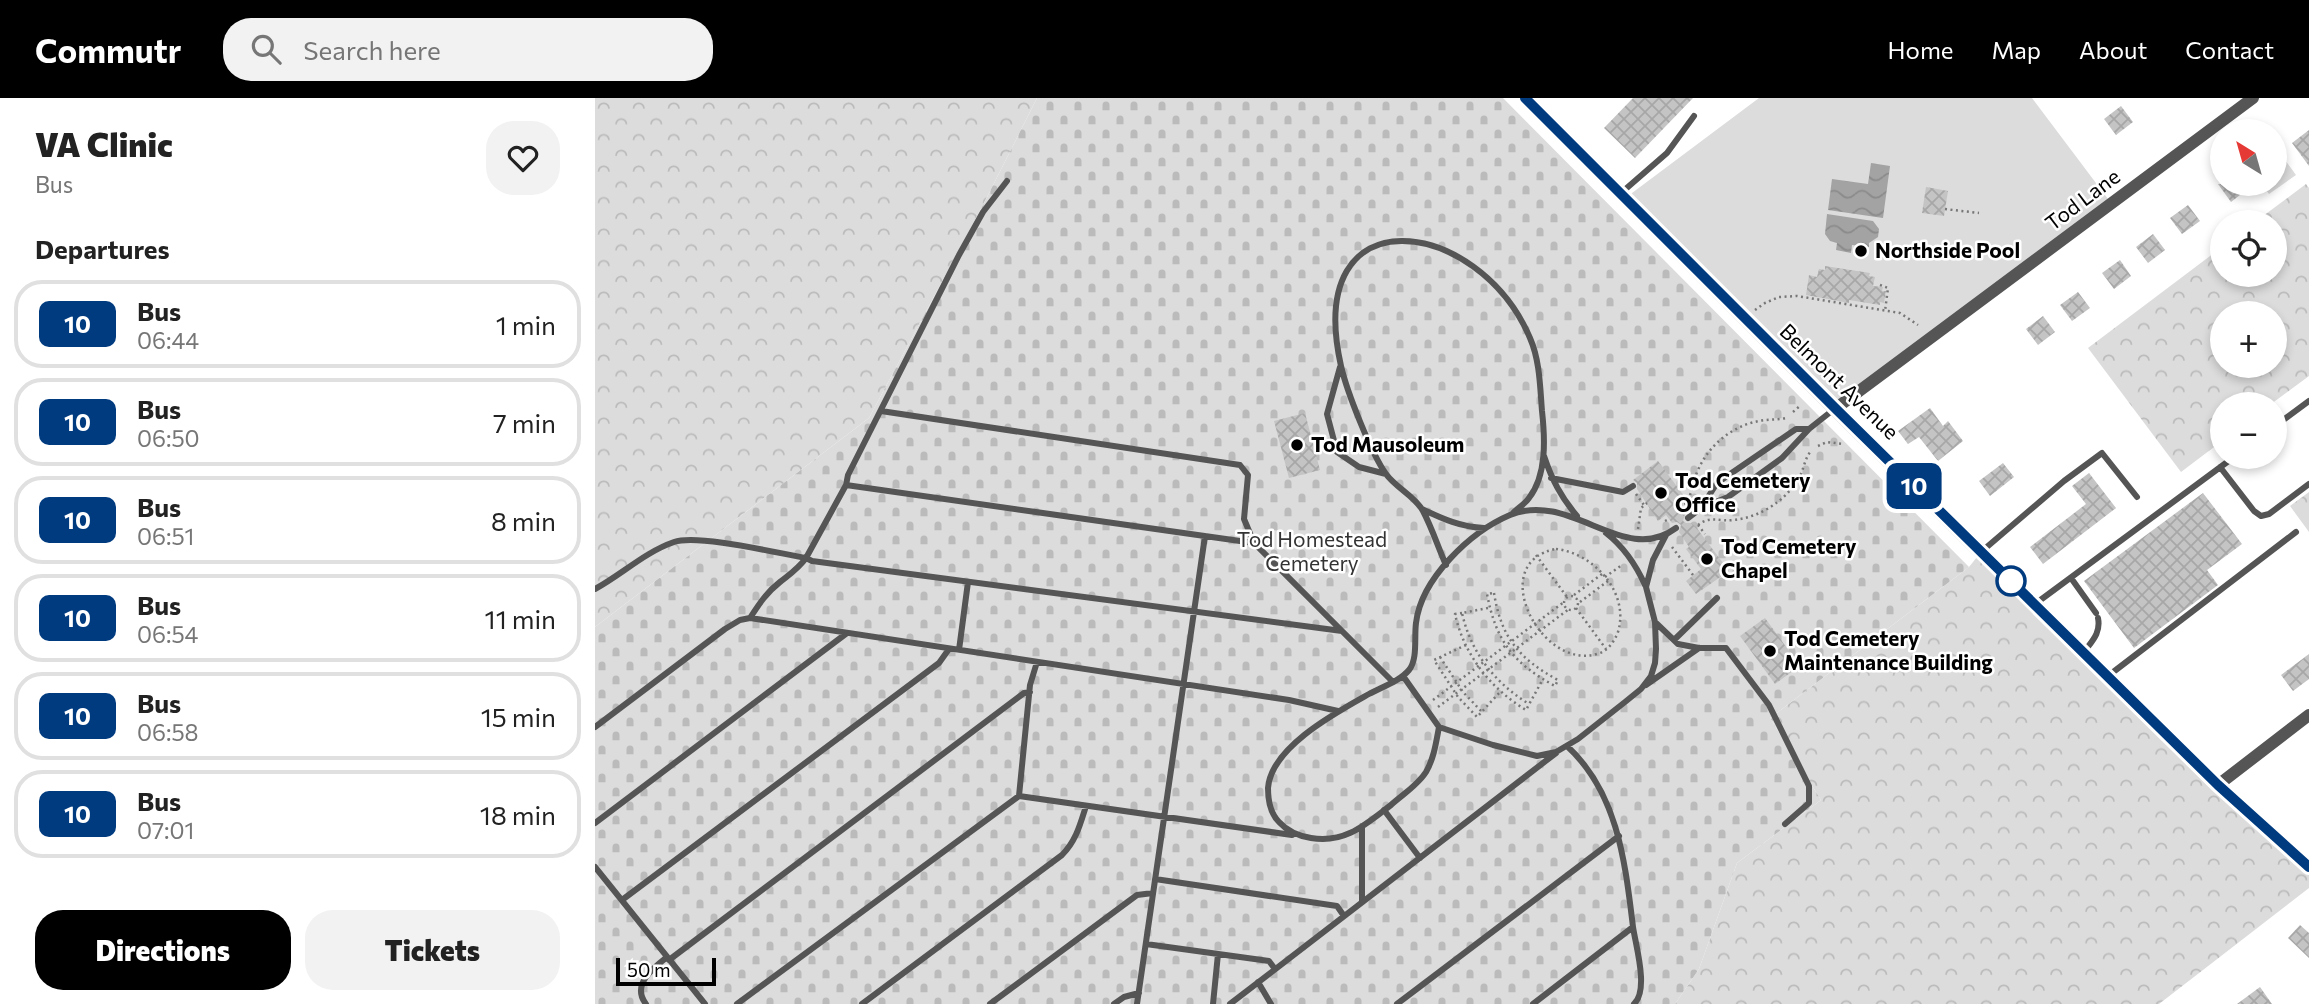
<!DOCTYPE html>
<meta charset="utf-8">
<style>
:root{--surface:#fff;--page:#f2f2f2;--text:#222;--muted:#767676;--line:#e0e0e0;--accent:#000}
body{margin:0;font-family:Commissioner,sans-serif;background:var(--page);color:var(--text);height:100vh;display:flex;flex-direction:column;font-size:26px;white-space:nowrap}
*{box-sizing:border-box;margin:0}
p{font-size:23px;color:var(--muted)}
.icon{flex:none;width:38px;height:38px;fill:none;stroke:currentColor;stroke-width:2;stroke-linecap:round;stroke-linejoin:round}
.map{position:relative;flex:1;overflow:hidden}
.panel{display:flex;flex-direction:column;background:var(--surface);width:595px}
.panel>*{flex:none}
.badge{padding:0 14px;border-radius:10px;font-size:24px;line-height:46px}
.needle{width:46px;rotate:323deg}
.controls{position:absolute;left:1615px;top:21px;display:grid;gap:14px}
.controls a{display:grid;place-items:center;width:77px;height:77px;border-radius:50%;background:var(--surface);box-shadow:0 4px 10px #0003;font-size:35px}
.scale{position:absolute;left:21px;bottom:18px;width:100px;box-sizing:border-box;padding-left:7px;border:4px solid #000;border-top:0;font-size:19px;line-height:24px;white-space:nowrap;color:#000;-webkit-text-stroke:5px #fff;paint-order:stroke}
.map>.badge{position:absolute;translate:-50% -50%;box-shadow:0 0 0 4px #fff}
h2{padding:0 35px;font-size:26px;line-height:63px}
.round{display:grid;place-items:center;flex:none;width:74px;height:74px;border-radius:28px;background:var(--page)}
.summary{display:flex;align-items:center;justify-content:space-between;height:119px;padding:0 35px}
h1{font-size:33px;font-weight:800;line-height:52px}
.button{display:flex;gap:14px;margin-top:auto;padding:14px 35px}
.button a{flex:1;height:80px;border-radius:28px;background:var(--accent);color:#fff;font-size:28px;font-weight:800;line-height:80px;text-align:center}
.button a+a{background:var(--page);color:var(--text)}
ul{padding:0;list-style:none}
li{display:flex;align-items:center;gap:21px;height:88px;margin:0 14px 10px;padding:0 21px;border:4px solid var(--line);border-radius:28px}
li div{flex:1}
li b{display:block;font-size:26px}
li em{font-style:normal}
li .badge{min-width:77px;font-weight:700;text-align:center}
header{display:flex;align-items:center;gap:42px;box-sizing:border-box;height:98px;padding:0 35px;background:var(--accent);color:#fff}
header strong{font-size:33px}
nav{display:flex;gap:38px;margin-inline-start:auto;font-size:24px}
.search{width:490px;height:63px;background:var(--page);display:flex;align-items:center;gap:18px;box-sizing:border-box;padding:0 24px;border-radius:28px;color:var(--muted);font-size:26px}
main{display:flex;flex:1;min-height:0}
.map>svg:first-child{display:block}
</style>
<header>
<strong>Commutr</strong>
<div class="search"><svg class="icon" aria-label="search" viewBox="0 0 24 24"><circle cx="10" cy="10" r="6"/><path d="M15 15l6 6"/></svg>Search here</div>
<nav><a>Home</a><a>Map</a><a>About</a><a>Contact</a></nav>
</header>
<main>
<section class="panel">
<div class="summary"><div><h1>VA Clinic</h1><p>Bus</p></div><a class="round"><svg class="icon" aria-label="heart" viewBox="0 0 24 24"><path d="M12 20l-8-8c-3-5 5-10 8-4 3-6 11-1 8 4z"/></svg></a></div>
<h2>Departures</h2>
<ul>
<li><span class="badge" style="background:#003b80;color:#fff">10</span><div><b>Bus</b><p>06:44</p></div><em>1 min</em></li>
<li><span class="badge" style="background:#003b80;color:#fff">10</span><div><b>Bus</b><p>06:50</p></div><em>7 min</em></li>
<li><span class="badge" style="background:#003b80;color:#fff">10</span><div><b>Bus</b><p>06:51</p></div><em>8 min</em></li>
<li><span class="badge" style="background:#003b80;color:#fff">10</span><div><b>Bus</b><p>06:54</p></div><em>11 min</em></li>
<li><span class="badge" style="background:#003b80;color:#fff">10</span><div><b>Bus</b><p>06:58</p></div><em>15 min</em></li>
<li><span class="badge" style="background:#003b80;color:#fff">10</span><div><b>Bus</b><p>07:01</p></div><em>18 min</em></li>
</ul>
<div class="button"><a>Directions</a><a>Tickets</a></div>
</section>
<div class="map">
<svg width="1714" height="906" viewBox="0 0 1714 906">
<defs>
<pattern id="forest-crowns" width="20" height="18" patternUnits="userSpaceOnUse" patternTransform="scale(1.75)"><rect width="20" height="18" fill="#dcdcdc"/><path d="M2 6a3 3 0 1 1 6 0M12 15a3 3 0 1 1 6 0" fill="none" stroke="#bbb"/></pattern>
<pattern id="cemetery-stones" width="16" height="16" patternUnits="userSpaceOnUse" patternTransform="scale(1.75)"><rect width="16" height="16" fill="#dcdcdc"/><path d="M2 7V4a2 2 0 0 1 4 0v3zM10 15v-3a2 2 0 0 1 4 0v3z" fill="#bbb"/></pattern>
<pattern id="water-waves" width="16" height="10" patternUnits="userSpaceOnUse" patternTransform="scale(1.75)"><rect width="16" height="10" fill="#a3a3a3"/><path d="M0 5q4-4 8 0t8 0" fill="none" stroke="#8b8b8b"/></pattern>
<pattern id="building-cross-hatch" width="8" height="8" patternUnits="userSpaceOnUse" patternTransform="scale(1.75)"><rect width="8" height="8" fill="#c4c4c4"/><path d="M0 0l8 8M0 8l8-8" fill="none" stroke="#a7a7a7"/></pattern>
</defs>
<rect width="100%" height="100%" fill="#fff"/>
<path fill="#dcdcdc" d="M1164 0H1437L1516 105 1240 311 1029 101Z
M1680 48 1701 77 1674 96 1667 86H1680Z"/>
<path fill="url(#forest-crowns)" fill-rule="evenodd" d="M0 0H442L389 105 274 320 0 529Z
M1711 86 1714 90V278L1676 306H1628L1627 343 1586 374 1493 250 1627 149 1628 177H1680V124H1660ZM1628 215H1680V268H1628Z
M1714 394V434L1695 408Z
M1386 454 1714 769V790L1564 906H1080L1104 871 1142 765 1226 702 1175 620 1374 469Z"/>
<path fill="url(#cemetery-stones)" d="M442 0H908L1374 469 1175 620 1226 702 1142 765 1104 871 1080 906H0V529L274 320 389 105Z"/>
<path fill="url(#water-waves)" d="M1276 65 1295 68 1288 120 1233 112 1237 81 1273 86Z
M1232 116 1278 123 1284 131 1283 139 1274 145V149L1257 147 1256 155 1241 152 1242 145 1235 143 1230 136Z"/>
<path fill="url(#building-cross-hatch)" d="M1038 0H1098L1040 60 1009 30Z
M1526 8 1538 24 1521 37 1509 21Z
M1714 32V68L1697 45Z
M1623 86H1659L1636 104Z
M1331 89 1353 93 1349 118 1327 115Z
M1593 107 1605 123 1587 136 1575 120Z
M1558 136 1570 152 1553 165 1541 149Z
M1525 162 1536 178 1519 191 1507 175Z
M1230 168 1275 175 1274 178 1280 179 1278 188 1288 189 1287 193H1291L1289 205 1285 204V207L1254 202V205L1211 197 1214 177 1222 179 1224 171 1230 172Z
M1483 194 1495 210 1477 223 1465 207Z
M1448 218 1460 234 1443 247 1431 231Z
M1335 310 1348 328 1353 323 1368 343 1343 363 1324 339 1313 346 1303 333Z
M710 315 725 372 694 380 679 323Z
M1063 363 1089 398 1087 412 1090 416 1088 423 1091 425H1096L1101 429 1134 473 1101 496 1091 483 1106 471 1091 451 1094 449 1084 434 1086 427 1082 424 1077 425 1071 417 1063 423 1042 391V385L1038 382Z
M1408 365 1419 379 1395 398 1384 383Z
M1494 375 1521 410 1448 466 1435 449 1491 406 1477 388Z
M1608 395 1647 446 1612 472 1623 487 1539 550 1489 483Z
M1170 520 1205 568 1180 586 1145 538Z
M1714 556V581L1698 593 1686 577Z
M1705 827 1714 835V860L1693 840Z
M1665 889 1677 906H1642Z"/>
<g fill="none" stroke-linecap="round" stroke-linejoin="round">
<path stroke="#777" stroke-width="2.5" stroke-dasharray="2 3.5" stroke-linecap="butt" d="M1350 111 1384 115
M1285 187 1293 190 1290 213
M1160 212 1170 205 1184 199 1202 198 1305 215 1323 227
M1198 314 1206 307
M1223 348 1232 344 1248 346
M1084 391 1098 380
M1041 396 1049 407
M1086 411C1099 397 1096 387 1103 372 1114 347 1137 328 1164 323 1173 321 1182 322 1191 320
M1070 423 1074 421
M1103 427C1115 417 1125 424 1139 422 1166 419 1192 402 1205 378 1209 370 1210 360 1216 353
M1103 427 1110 436
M1043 431 1046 410 1052 405
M1077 449 1098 477
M961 451C998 455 1035 494 1023 534 1019 544 1013 553 1002 556 946 573 890 464 961 451Z
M941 457 972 499
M1010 479 1027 467
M899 495C906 539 924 561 963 582L960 588C918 565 901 543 892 496Z
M979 497 1007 476
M969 505a7 7 0 1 1 14 0a7 7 0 1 1-14 0Z
M985 504 1013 483
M893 510 867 515C876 555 900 585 934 606
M981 510 1011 551
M867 515 860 516C869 557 896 591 931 612L948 581
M871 547 839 562 863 599 882 619 905 594
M845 559 868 594 887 614
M838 602 969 504
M843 609 974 511"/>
<path stroke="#555" stroke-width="6" d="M1026 95 1072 55 1099 18
M745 269 732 316 742 354 764 369 791 376
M286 313 645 367 653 377 649 421 659 445 798 584
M1680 328 1714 303
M949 358C957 382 966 399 982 418
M1625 369 1659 413 1666 418 1674 416 1714 386
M956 380 1028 394 1038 388
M251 387 253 377 364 157 388 114 412 83
M1106 410 1122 385 1201 331H1214
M827 411C848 421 866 429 889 430
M1093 420 1106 410 1133 399 1187 360 1214 331 1238 312
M1011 435C1029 449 1041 467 1050 487
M1386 454 1469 383 1507 355 1542 399
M851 467C843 449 837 430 828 413 820 398 801 390 791 376 776 355 752 294 746 268 707 94 883 118 935 240 945 263 945 289 947 313 950 340 952 377 934 400 930 406 923 410 918 415
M1476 480 1501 515
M0 491C26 477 50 454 79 444 103 436 182 455 211 460L251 387 659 445
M1440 506 1639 359
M155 520C164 506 172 494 185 484 195 476 203 471 211 460L217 463 747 533
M1060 524 1083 546 1104 550H1131L1174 607 1214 688V705L1190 726
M1079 542 1122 500
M364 552 373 484
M1489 554C1497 543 1506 535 1503 520
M808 578 844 629 898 647 942 658 961 654 983 641 1030 604 1046 591 1056 578 1060 565 1061 551 1060 524 1051 489 1058 462 1071 437
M1513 578 1701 434
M1051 587 1104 550
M0 629 130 531 145 522 155 520 694 602 743 613
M844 629C841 645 839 660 831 674 823 687 807 697 796 707 771 726 750 746 716 740 704 738 693 734 684 724 676 716 673 702 673 690 676 649 742 614 774 596 787 589 805 583 814 572 823 561 819 539 821 525 826 481 875 434 915 417 976 392 1029 469 1081 430
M424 698 435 587 442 564
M789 712 825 760
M0 725 252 535
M0 769 110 906
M560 781 742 808 749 818
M27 802 344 565 354 551
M767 804V728
M1038 829C1041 849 1054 892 1039 906
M551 846 674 863 680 871
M74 862 429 595 435 594
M663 884 676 906
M51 906C36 887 58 870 72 859
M142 906 424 698 697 737
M267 906 467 757C481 743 485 727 491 708
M395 906 542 797 558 795
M519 906 529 899 544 895
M542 906 610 438
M618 906 623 856
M635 906 961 655
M802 906 1024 738
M938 906 1038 829C1030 764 1023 695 972 648"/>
<path stroke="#555" stroke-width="12" d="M1240 311 1658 0
M1623 687 1714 617"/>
<path stroke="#222" stroke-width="14" d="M930 0 1240 311 1623 687 1714 769"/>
</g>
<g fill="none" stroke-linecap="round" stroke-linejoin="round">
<defs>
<path id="line" d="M930 0 1240 310 1623 687 1714 769"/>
</defs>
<use href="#line" stroke="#fff" stroke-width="16"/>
<use href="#line" stroke="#003b80" stroke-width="10"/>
</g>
<g fill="#000" stroke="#fff" stroke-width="2.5">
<circle cx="1266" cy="153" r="7"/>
<circle cx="702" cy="347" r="7"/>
<circle cx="1066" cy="395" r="7"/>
<circle cx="1112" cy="461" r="7"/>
<circle cx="1175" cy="553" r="7"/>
</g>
<circle fill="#fff" stroke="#003b80" stroke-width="3.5" cx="1416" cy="483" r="14"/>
<g text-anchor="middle" stroke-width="5" stroke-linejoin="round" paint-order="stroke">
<g font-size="21" fill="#000" stroke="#fff">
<text transform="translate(1488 102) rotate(-37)" y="7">Tod Lane</text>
<text transform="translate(1244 284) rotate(44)" y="7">Belmont Avenue</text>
</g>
<g font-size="21" font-weight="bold" fill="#000" stroke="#fff" text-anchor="start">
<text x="1280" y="160">Northside Pool</text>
<text x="716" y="354">Tod Mausoleum</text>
<text x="1080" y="390">Tod Cemetery<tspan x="1080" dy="24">Office</tspan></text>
<text x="1126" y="456">Tod Cemetery<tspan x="1126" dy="24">Chapel</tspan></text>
<text x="1189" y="548">Tod Cemetery<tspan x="1189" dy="24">Maintenance Building</tspan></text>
</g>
<g font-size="21" fill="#333" stroke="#fff">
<text x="717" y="449">Tod Homestead<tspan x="717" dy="24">Cemetery</tspan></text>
</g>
</g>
</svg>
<div class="controls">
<a><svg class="needle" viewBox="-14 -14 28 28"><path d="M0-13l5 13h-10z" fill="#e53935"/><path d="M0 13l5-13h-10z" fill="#767676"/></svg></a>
<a><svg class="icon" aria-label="locate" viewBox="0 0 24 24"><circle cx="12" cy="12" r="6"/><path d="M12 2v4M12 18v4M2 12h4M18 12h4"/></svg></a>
<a>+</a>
<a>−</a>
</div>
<div class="scale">50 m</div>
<b class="badge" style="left:1319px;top:388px;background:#003b80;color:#fff">10</b>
</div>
</main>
